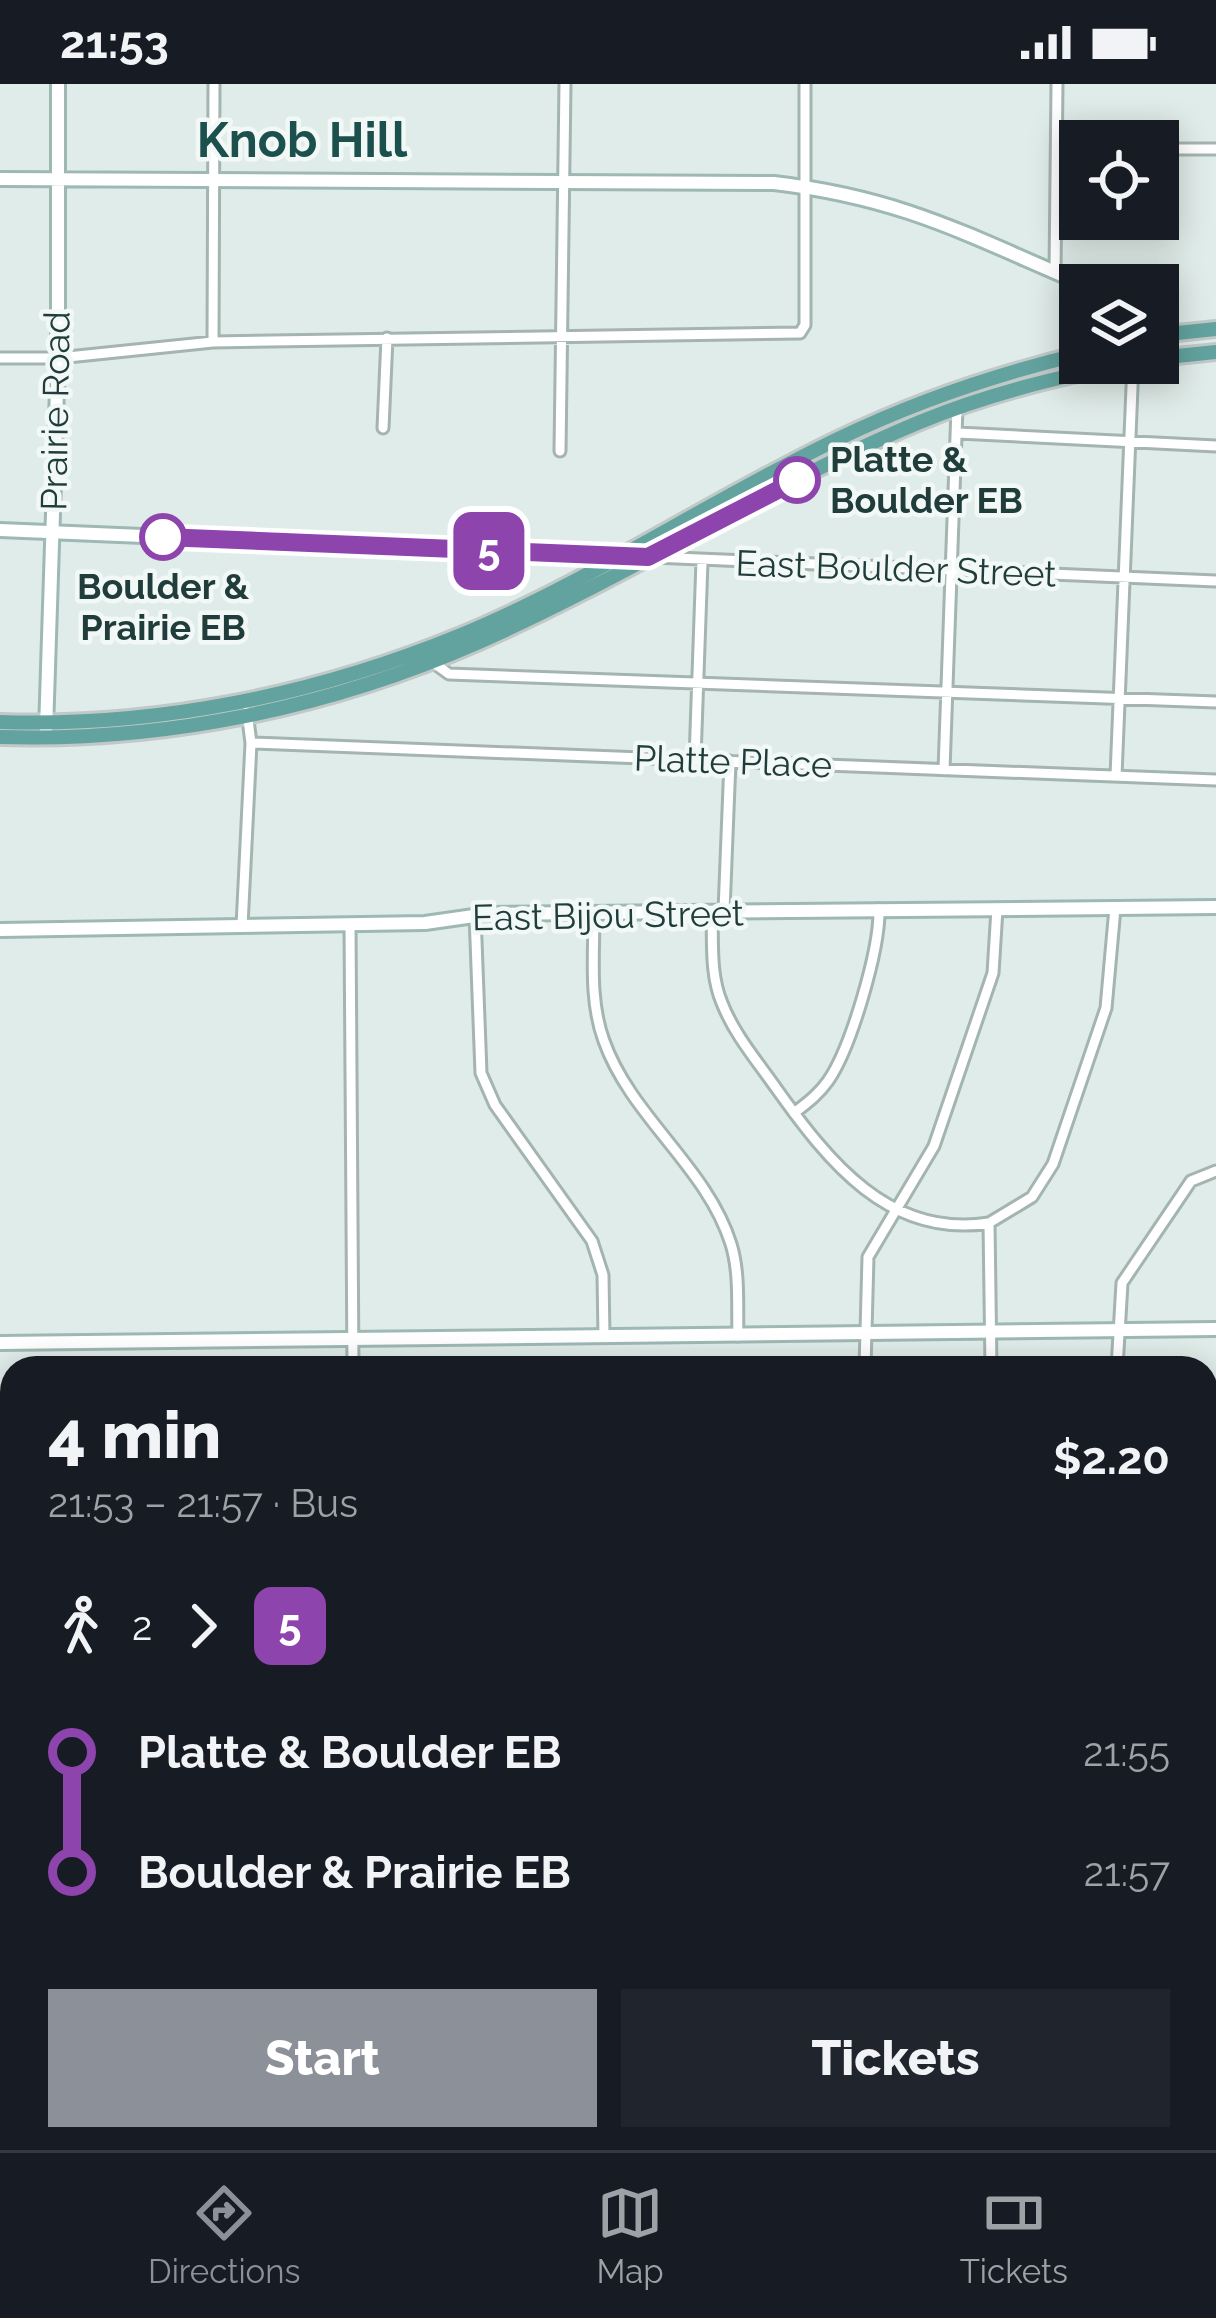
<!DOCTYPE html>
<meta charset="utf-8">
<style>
:root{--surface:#171b24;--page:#20242c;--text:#f1f3f6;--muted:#9ea1a6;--line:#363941;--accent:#8c9099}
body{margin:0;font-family:Raleway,sans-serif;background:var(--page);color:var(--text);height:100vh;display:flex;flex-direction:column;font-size:45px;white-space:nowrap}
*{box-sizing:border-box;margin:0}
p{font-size:39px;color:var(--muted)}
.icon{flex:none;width:66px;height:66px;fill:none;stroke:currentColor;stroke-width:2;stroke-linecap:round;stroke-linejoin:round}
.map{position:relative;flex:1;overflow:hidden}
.side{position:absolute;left:0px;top:1272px;width:1218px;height:795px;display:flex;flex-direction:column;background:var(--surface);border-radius:36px 36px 0 0;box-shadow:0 6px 30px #0003}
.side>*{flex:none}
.badge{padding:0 24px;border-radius:18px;font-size:42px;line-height:78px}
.buttons{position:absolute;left:1059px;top:36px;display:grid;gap:24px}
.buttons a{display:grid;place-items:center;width:120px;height:120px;border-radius:0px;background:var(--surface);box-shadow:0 6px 30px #0003;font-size:60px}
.map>.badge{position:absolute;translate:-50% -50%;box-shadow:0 0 0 6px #fff}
.legs{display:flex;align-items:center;gap:18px;height:132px;padding:0 48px;font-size:39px}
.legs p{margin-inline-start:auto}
.summary{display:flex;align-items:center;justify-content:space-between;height:204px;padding:0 48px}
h1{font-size:66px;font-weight:800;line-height:90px}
.action{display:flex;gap:24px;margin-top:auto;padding:24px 48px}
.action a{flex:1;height:138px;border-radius:0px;background:var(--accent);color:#fff;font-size:48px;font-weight:800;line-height:138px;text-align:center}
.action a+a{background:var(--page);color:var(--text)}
ul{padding:0 48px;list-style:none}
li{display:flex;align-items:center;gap:42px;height:120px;font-size:45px}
li i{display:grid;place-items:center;width:18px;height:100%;margin:0 15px;background:currentColor}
li i::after{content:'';width:30px;height:30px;margin:-15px;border:9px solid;border-radius:50%;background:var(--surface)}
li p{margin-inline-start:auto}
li:first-child i{background:linear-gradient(#0000 50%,currentColor 0)}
li:last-child i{background:linear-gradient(currentColor 50%,#0000 0)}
.status{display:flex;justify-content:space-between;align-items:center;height:84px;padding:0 60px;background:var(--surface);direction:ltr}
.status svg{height:33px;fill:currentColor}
.tab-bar{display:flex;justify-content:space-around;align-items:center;height:168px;border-top:3px solid var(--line);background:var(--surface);font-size:33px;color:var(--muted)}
.tab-bar a{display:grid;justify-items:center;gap:6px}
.tab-bar .selected{color:var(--accent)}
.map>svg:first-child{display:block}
</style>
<div class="status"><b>21:53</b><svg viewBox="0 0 49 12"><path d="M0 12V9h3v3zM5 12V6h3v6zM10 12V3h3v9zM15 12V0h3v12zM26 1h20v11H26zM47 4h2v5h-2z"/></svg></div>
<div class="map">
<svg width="1216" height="2066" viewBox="0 0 1216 2066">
<rect width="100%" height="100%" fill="#e0ece9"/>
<path fill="#cedcd8" d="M1206 1538 1216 1540V1776L1206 1775Z"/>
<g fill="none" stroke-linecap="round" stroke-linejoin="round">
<defs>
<path id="street" d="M1057 65H1080
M1158 65H1216
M1055 188 1057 0
M213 258 214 0
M0 274H58L213 258 800 249 805 241V0
M383 344 387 254
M958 349 1216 362
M560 367 565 0
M653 473 1216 497
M431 577 449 590 1216 618
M251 659 1216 696
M695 675 702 477
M944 686 957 324
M1116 692 1133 279
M724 827 730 677
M712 828C713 858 710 891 722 919 734 950 757 977 776 1004 828 1077 889 1155 989 1139
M594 829C594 871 589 917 604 957 631 1033 707 1083 731 1160 740 1189 737 1222 738 1252
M475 830 481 989 495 1021 592 1157 603 1191 604 1253
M350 841 353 1284
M242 842 251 659 247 628
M794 1029C807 1019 819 1010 828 997 851 964 880 865 879 825
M865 1284 868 1173 934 1062 993 889 997 825
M991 1284 989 1139 1032 1113 1053 1080 1106 924 1115 824
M1117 1284 1122 1199 1191 1097 1216 1087
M1206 1400 1216 1404
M1206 1532 1216 1534
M1206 1782 1216 1783
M0 1794 12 1791
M0 1805H12
M0 1995 12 1990
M863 2055V2066"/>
<path id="secondary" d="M0 95 774 99C903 114 969 152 1085 201
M0 446 648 473
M46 646 58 274V0
M0 846 425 839 488 830 1216 823
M0 1259 1216 1245
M0 1484 12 1517
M0 1584 12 1626
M155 2055 158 2066
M173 2055 176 2066"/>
<path id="primary" d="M1158 251 1216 245
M1158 274 1216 268
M0 638C158 643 315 611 461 551 593 496 712 415 840 354 917 317 997 290 1080 270
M0 653C164 658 329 624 479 558 629 492 768 401 920 338 987 310 1058 293 1130 279
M1206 1990 1216 1983
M907 2066 926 2055"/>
</defs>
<use href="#street" stroke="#a3b4b1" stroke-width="15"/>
<use href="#secondary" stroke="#9eb8b4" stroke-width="18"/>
<use href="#primary" stroke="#c1c9c8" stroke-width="20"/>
<use href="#street" stroke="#fff" stroke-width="9"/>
<use href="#secondary" stroke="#fff" stroke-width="12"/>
<use href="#primary" stroke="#62a39f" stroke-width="14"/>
</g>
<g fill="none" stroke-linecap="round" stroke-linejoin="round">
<defs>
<path id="line-1" d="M163 453 648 473 797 396"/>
</defs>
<use href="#line-1" stroke="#fff" stroke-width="27"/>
<use href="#line-1" stroke="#8e44ad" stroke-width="18"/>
</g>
<g fill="#fff" stroke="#8e44ad" stroke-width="6">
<circle cx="797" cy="396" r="21"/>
<circle cx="163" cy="453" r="21"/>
</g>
<g text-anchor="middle" stroke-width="9" stroke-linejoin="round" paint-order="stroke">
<g font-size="36" fill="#203d3b" stroke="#f1f8f6">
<text transform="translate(55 327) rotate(-89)" y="13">Prairie Road</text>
<text transform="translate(896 484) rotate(2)" y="13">East Boulder Street</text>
<text transform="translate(733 677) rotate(2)" y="13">Platte Place</text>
<text transform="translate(608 831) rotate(-1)" y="13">East Bijou Street</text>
</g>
<g font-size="36" font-weight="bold" fill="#203d3b" stroke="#f1f8f6" text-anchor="start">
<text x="830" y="388">Platte &amp;<tspan x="830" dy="41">Boulder EB</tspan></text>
<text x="163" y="515" text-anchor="middle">Boulder &amp;<tspan x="163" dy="41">Prairie EB</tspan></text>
</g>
<g font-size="48" font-weight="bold" fill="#1b504d" stroke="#f1f8f6">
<text x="302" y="73">Knob Hill</text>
</g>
</g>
</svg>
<div class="buttons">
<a><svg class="icon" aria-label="locate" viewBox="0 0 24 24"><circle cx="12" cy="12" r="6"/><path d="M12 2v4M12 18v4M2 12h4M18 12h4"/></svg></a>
<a><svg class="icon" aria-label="layers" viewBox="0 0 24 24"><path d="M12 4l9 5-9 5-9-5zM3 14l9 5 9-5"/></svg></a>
</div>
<b class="badge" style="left:489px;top:467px;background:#8e44ad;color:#fff">5</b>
<section class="side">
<div class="summary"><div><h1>4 min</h1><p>21:53 – 21:57 · Bus</p></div><b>$2.20</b></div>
<div class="legs"><svg class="icon" aria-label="walk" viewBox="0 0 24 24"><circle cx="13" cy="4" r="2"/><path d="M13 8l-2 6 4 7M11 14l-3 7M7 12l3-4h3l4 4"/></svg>2<svg class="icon" aria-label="forward" viewBox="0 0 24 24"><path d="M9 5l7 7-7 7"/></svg><b class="badge" style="background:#8e44ad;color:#fff">5</b></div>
<ul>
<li><i style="color:#8e44ad"></i><b>Platte &amp; Boulder EB</b><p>21:55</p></li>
<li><i style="color:#8e44ad"></i><b>Boulder &amp; Prairie EB</b><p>21:57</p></li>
</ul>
<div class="action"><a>Start</a><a>Tickets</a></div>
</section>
</div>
<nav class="tab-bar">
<a class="selected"><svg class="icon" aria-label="directions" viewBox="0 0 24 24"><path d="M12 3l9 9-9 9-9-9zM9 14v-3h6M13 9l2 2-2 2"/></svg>Directions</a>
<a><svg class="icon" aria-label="map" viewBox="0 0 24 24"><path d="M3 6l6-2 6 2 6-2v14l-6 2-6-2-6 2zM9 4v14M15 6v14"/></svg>Map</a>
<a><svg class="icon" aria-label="tickets" viewBox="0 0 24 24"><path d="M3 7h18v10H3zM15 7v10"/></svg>Tickets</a>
</nav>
